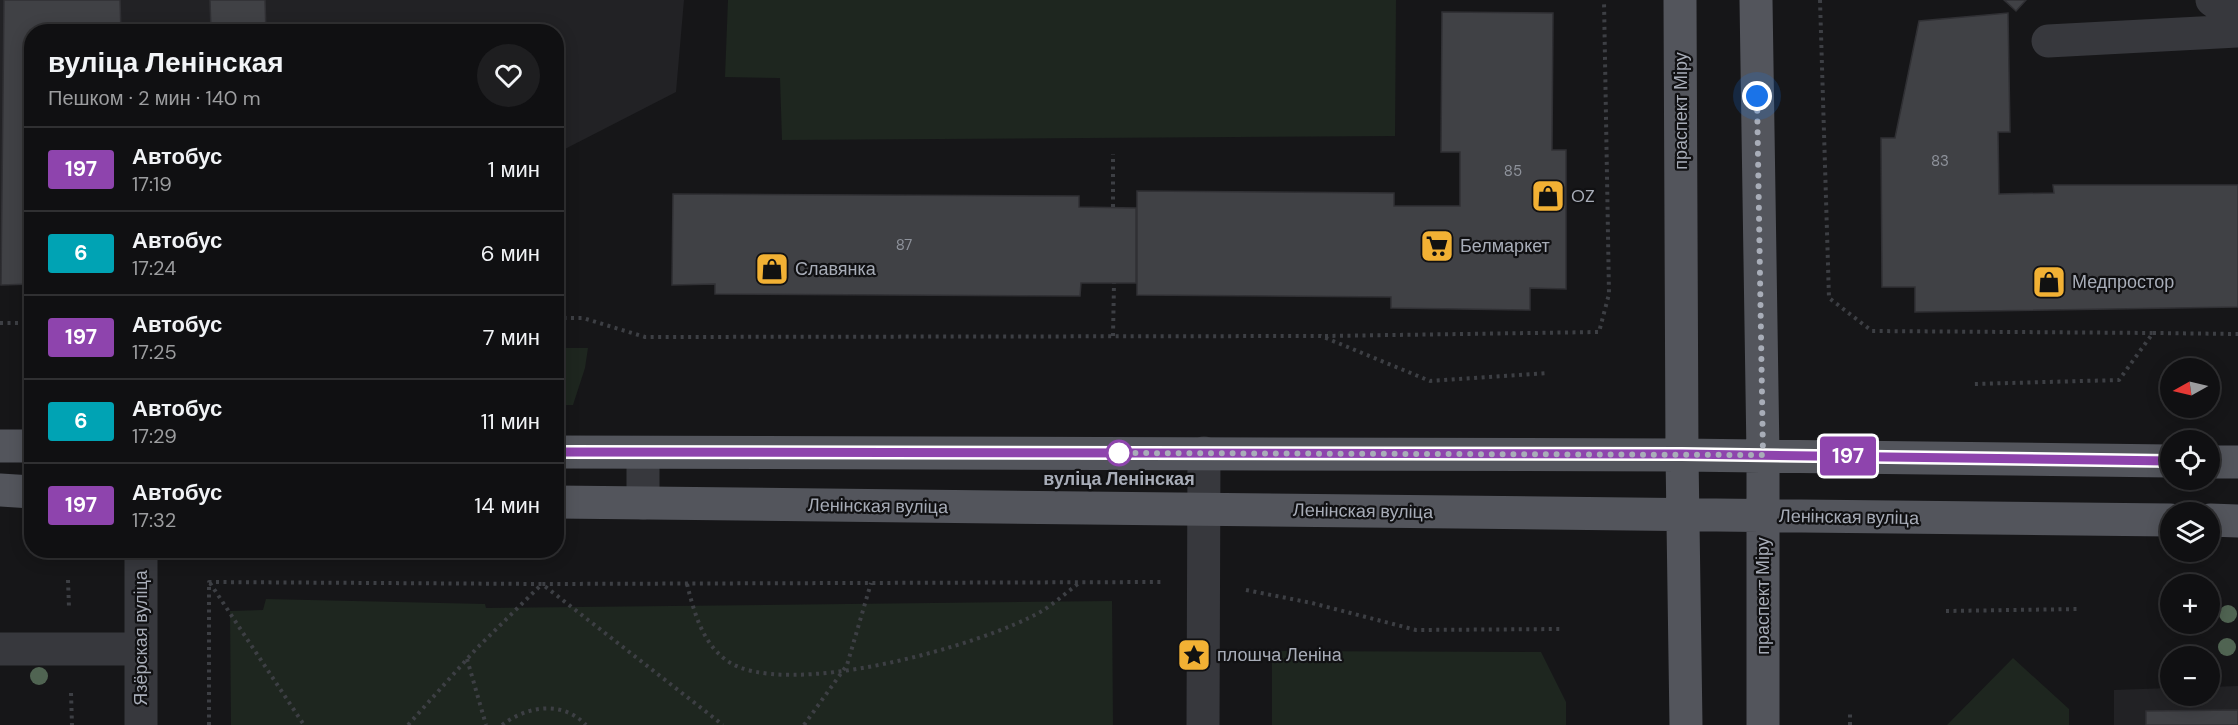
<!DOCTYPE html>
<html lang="ru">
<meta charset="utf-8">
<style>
:root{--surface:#101012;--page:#1e1e20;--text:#f1f3f6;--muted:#9c9d9f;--line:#303032}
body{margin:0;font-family:"DM Sans",sans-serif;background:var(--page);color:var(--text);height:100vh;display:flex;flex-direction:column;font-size:22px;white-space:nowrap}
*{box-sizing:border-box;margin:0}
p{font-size:20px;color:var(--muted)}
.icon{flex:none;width:33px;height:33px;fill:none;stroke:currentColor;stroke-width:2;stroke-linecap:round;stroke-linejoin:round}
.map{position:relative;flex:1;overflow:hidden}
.drawer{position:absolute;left:24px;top:24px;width:540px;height:534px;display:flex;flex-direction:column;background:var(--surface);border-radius:24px;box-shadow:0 3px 15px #0003,0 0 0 2px var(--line)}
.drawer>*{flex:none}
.badge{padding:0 12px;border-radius:4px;font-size:21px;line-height:39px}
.needle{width:39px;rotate:262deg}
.controls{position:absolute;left:2160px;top:358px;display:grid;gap:12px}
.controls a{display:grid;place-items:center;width:60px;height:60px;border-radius:50%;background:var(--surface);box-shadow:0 3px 15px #0003,0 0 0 2px var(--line);font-size:30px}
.you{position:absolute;width:30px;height:30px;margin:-15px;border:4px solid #fff;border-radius:50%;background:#1a73e8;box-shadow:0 0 0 9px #1a73e833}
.map>.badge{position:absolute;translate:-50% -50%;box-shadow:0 0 0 3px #fff}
.round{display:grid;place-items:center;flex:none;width:63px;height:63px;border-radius:32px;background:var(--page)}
.summary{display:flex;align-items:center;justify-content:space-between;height:102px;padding:0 24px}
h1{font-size:28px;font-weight:600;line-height:45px}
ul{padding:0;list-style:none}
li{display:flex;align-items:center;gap:18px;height:84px;padding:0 24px;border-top:2px solid var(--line)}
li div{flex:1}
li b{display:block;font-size:22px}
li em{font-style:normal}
li .badge{min-width:66px;font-weight:700;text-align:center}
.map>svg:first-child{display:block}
</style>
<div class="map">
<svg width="2238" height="725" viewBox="0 0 2238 725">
<rect width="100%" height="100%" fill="#161618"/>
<path fill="#222225" d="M0 0H684L676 92 563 150 565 277 556 278V32H32L31 284 0 285Z
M2238 686V725H2114V690L2170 688V696H2210V687Z"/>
<path fill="#1e261f" d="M728 0H1396L1395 136 782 140 780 78 725 77Z
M556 348H588L585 368 573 405H557Z
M266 599 485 604 486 608 1112 601 1113 725H231L230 611 263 610Z
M1272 651 1541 652 1566 702V725H1272Z
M2013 658 2069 709V725H1947Z"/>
<path fill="#404145" stroke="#303034" stroke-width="1.5" d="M4 0H120L121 32H32V284L1 285Z
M210 0H265L266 32H211Z
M2004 0H2026L2016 11Z
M1442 12 1553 13 1552 150H1566V289L1530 288V310L1391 308V297L1137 295V191L1394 193V206H1460V152H1441Z
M2008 13 2010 132H1998L1999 194 2054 193 2053 185H2238V307L1915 312V287H1882L1881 138H1895L1919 21Z
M556 150H563L565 277 556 278Z
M673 194 1079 196V207L1136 208V283H1081L1080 296 715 294V284L672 285Z
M2238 710V725H2146V711Z"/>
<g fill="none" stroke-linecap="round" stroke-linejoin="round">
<path stroke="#3d3f44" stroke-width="4" stroke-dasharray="3 4.5" stroke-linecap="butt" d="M1820 0 1829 298 1872 331 2153 333 2119 380 1974 384
M1113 207V154
M556 318H583L645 337 1321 336 1430 381 1548 373
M0 323H32
M2153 333 2238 334
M1113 336 1114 283
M1325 336 1599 332 1609 294 1604 0
M68 580 69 607
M210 583 304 725
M687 584C694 612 702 642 726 660 783 702 984 645 1042 611 1055 603 1067 592 1079 583
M1246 590 1312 603 1416 630 1562 629
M1946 611 2079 609
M467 659 486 725
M71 693 72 725
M209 725V582L542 584 723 725
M408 725 476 649 542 584 1162 582
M502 725C527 706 562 700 586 725
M804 725 847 665 871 583
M1850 725V713"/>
<path stroke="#37383d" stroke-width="33" d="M2212 0 2238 19
M2048 41 2238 31
M643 454V503
M141 550V725
M0 649H141
M1203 725 1204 453"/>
<path stroke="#53555c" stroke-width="33" d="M1680 0 1682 455 1686 725
M1756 0 1763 455V725
M0 446H32
M556 452 1682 455 2170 461
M2210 462H2238
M0 490 32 492
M556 502 2170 520
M2210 520 2238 521"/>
</g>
<g fill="#506452">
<circle cx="2228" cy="614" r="9"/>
<circle cx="2227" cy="647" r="9"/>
<circle cx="39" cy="676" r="9"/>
</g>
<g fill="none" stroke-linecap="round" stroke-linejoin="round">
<defs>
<path id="line" d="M556 452 1682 454 2170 461"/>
</defs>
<use href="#line" stroke="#fff" stroke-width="14"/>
<use href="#line" stroke="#8e44ad" stroke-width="9"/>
<path stroke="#a8adb8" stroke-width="6" stroke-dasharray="0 10.8" d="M1119 453H1111L1763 455 1757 96"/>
</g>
<defs>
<symbol id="shop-square" viewBox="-11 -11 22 22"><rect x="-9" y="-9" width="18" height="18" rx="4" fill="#f2b134" stroke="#111113"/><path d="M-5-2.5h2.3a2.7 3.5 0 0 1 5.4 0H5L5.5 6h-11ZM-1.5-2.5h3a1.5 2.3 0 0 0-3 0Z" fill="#111"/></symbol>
<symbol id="supermarket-square" viewBox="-11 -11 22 22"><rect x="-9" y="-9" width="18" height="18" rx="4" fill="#f2b134" stroke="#111113"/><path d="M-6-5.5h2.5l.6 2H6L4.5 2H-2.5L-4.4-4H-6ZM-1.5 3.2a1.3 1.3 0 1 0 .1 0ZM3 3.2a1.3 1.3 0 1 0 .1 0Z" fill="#111"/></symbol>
<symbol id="sight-square" viewBox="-11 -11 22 22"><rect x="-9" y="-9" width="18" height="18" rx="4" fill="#f2b134" stroke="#111113"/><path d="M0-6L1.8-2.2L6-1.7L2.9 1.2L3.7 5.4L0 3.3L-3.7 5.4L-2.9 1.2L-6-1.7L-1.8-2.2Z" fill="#111"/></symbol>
</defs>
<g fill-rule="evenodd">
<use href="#shop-square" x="1529" y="177" width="38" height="38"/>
<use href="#supermarket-square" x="1418" y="227" width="38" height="38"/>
<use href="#shop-square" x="753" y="250" width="38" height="38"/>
<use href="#shop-square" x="2030" y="263" width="38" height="38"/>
<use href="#sight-square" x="1175" y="636" width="38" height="38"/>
</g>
<circle fill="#fff" stroke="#8e44ad" stroke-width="3" cx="1119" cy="453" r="12"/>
<g text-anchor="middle" stroke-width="4.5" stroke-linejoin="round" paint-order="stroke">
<g font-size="15" fill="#8e929b">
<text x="1940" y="166">83</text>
<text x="1513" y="176">85</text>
<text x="904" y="250">87</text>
</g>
<g font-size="18" fill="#a8adb8" stroke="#111113">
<text transform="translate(1681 111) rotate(-90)" y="6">праспект Міру</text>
<text transform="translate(878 506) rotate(1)" y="6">Ленінская вуліца</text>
<text transform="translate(1363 511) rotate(1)" y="6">Ленінская вуліца</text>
<text transform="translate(1849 517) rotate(1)" y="6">Ленінская вуліца</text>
<text transform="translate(1763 596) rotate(-90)" y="6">праспект Міру</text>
<text transform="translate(141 638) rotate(-90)" y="6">Язёрская вуліца</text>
</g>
<g font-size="18" fill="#a8adb8" stroke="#111113" text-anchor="start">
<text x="1571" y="202">OZ</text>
<text x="1460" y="252">Белмаркет</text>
<text x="795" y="275">Славянка</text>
<text x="2072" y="288">Медпростор</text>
<text x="1217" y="661">плошча Леніна</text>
</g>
<g font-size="18" font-weight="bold" fill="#a8adb8" stroke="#111113">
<text x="1119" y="485">вуліца Ленінская</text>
</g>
</g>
</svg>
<div class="controls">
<a><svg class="needle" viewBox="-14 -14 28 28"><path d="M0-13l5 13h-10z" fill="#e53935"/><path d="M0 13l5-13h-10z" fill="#9c9d9f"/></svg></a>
<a><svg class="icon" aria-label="locate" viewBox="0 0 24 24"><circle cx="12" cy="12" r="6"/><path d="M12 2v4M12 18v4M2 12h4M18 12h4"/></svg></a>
<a><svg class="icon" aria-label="layers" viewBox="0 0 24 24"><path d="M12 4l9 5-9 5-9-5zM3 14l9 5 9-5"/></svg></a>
<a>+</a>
<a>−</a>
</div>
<div class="you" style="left:1757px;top:96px"></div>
<b class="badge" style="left:1848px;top:456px;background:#8e44ad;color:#fff">197</b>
<section class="drawer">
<div class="summary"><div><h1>вуліца Ленінская</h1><p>Пешком · 2 мин · 140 m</p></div><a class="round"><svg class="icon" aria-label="heart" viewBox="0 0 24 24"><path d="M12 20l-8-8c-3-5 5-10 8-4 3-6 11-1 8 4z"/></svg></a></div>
<ul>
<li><span class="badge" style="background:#8e44ad;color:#fff">197</span><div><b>Автобус</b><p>17:19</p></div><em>1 мин</em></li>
<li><span class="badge" style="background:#00a3b4;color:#fff">6</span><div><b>Автобус</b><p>17:24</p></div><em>6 мин</em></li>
<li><span class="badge" style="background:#8e44ad;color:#fff">197</span><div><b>Автобус</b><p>17:25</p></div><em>7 мин</em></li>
<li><span class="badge" style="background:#00a3b4;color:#fff">6</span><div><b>Автобус</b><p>17:29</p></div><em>11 мин</em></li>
<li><span class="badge" style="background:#8e44ad;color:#fff">197</span><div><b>Автобус</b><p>17:32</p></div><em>14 мин</em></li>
</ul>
</section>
</div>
